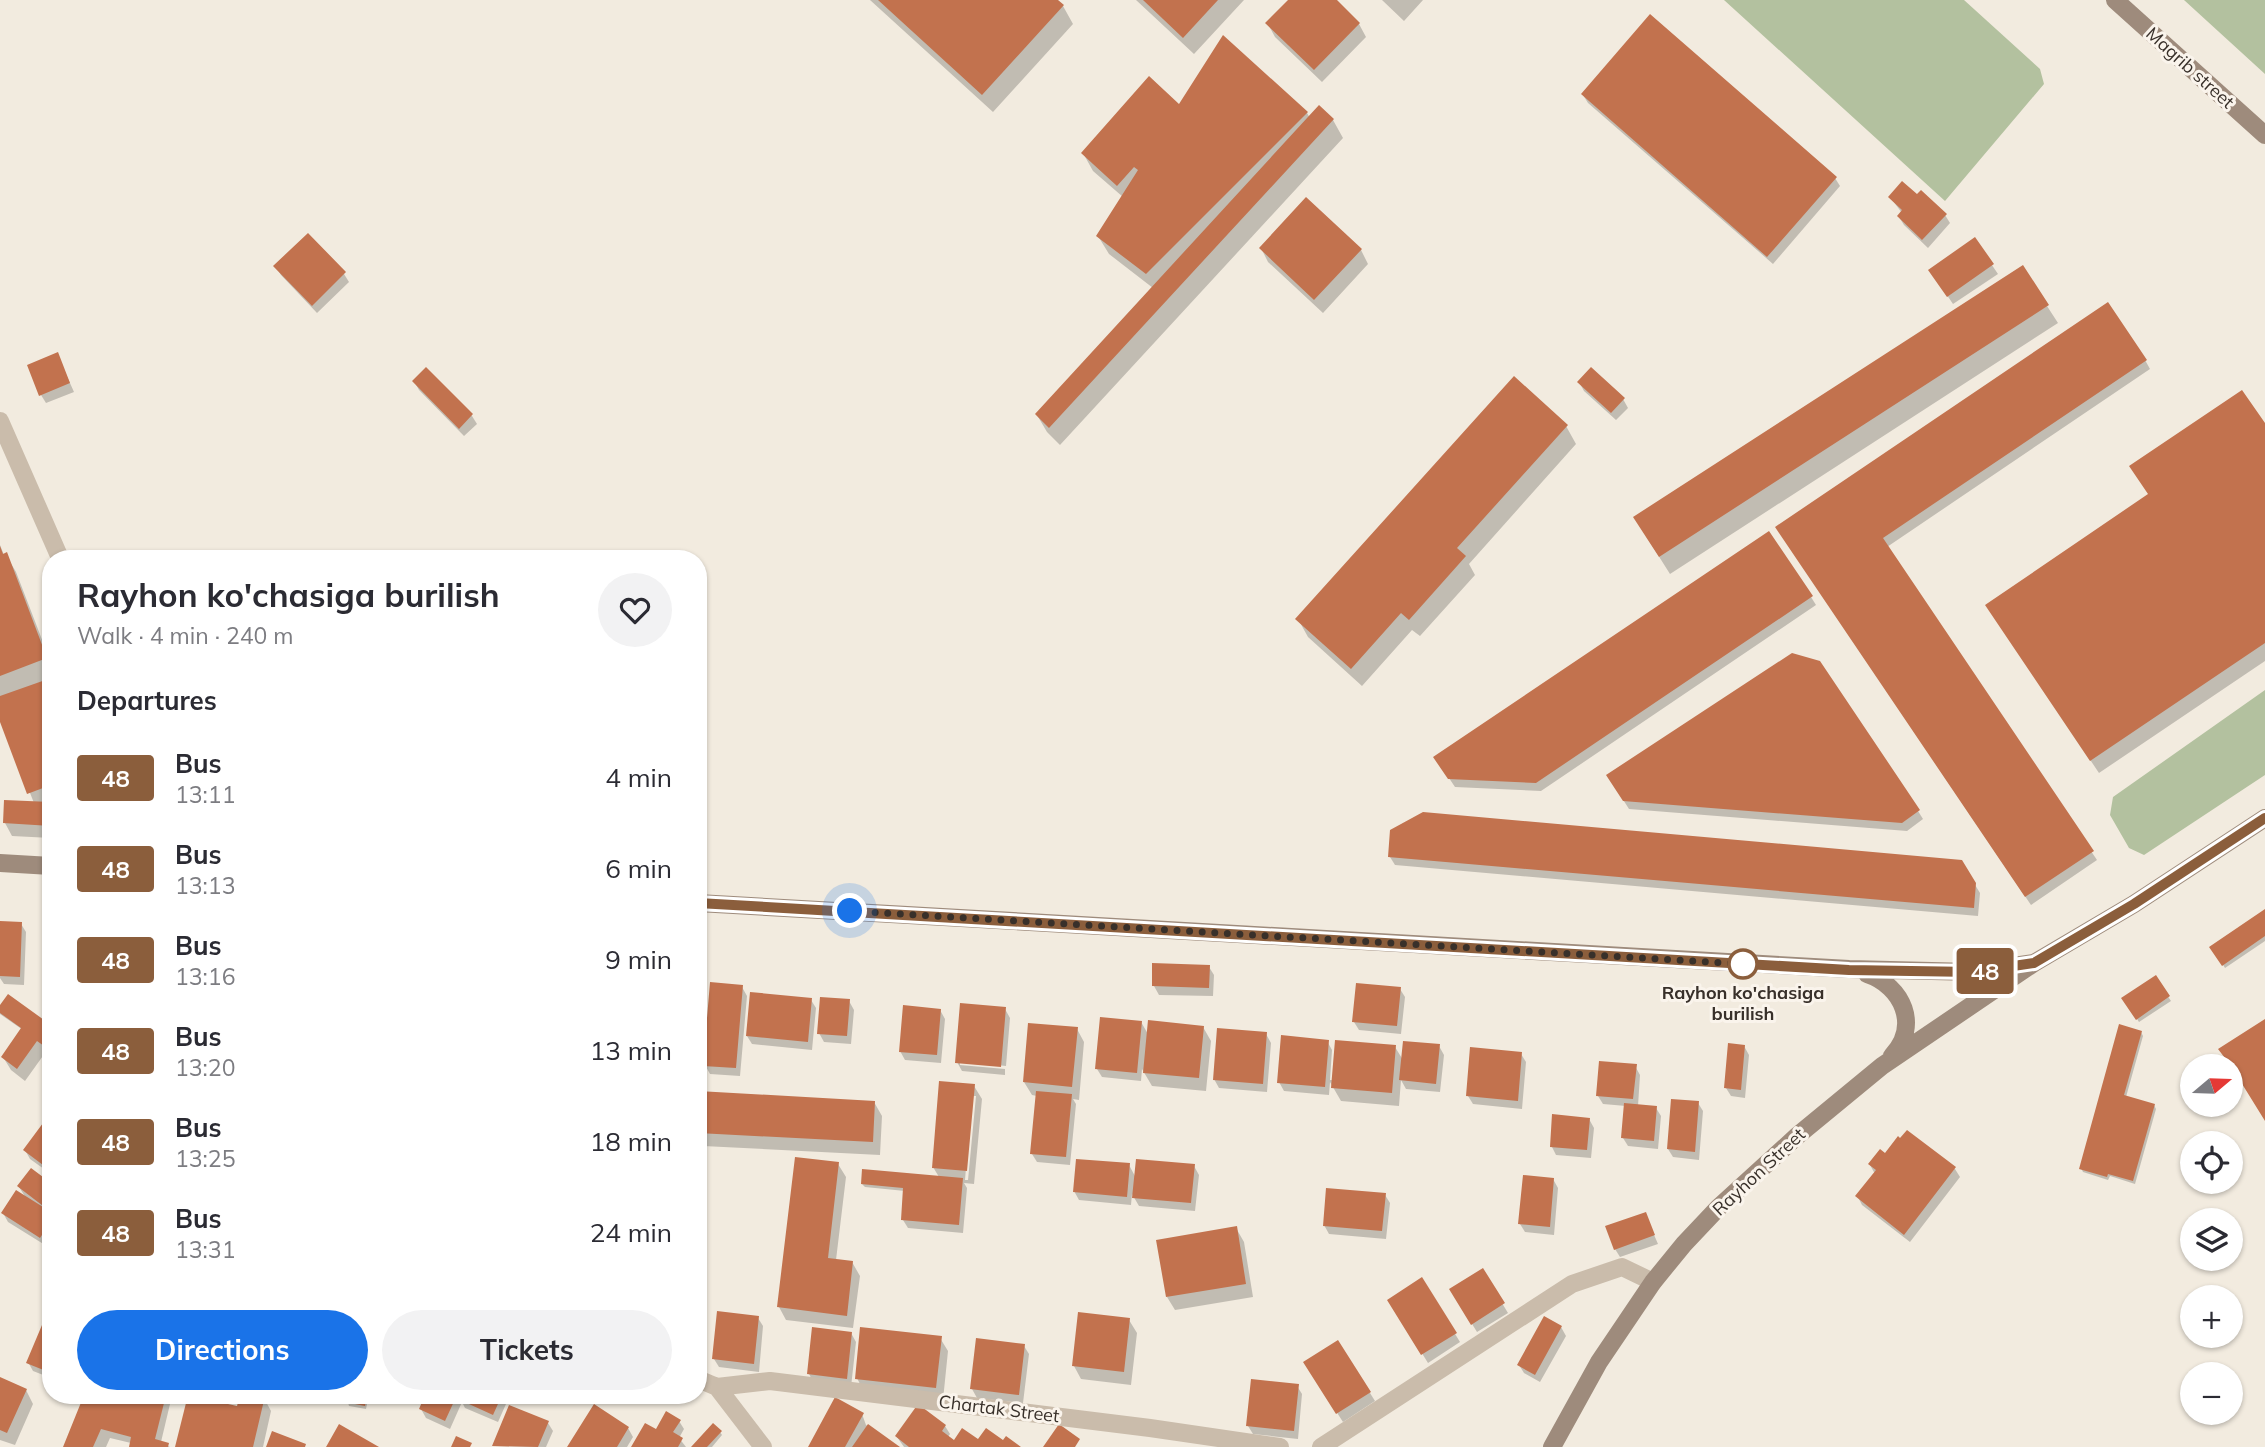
<!DOCTYPE html>
<meta charset="utf-8">
<style>
:root{--surface:#fff;--page:#f2f2f3;--text:#2b2b33;--muted:#7c7c81;--accent:#1a73e8}
body{margin:0;font-family:Mulish,sans-serif;background:var(--page);color:var(--text);height:100vh;display:flex;flex-direction:column;font-size:26px;white-space:nowrap}
*{box-sizing:border-box;margin:0}
p{font-size:23px;color:var(--muted)}
.icon{flex:none;width:38px;height:38px;fill:none;stroke:currentColor;stroke-width:2;stroke-linecap:round;stroke-linejoin:round}
.map{position:relative;flex:1;overflow:hidden}
.sheet{position:absolute;left:42px;top:550px;width:665px;height:854px;display:flex;flex-direction:column;background:var(--surface);border-radius:28px;box-shadow:0 2px 5px #0004}
.sheet>*{flex:none}
.badge{padding:0 14px;border-radius:5px;font-size:24px;line-height:46px}
.needle{width:46px;rotate:71deg}
.controls{position:absolute;left:2180px;top:1054px;display:grid;gap:14px}
.controls a{display:grid;place-items:center;width:63px;height:63px;border-radius:50%;background:var(--surface);box-shadow:0 2px 5px #0004;font-size:35px}
.you{position:absolute;width:35px;height:35px;margin:-18px;border:5px solid #fff;border-radius:50%;background:#1a73e8;box-shadow:0 0 0 10px #1a73e833}
.map>.badge{position:absolute;translate:-50% -50%;box-shadow:0 0 0 4px #fff}
h2{padding:0 35px;font-size:26px;line-height:63px}
.round{display:grid;place-items:center;flex:none;width:74px;height:74px;border-radius:37px;background:var(--page)}
.overview{display:flex;align-items:center;justify-content:space-between;height:119px;padding:0 35px}
h1{font-size:33px;font-weight:700;line-height:52px}
.action{display:flex;gap:14px;margin-top:auto;padding:14px 35px}
.action a{flex:1;height:80px;border-radius:42px;background:var(--accent);color:#fff;font-size:28px;font-weight:700;line-height:80px;text-align:center}
.action a+a{background:var(--page);color:var(--text)}
ul{padding:0;list-style:none}
li{display:flex;align-items:center;gap:21px;height:91px;padding:0 35px}
li div{flex:1}
li b{display:block;font-size:26px}
li em{font-style:normal}
li .badge{min-width:77px;font-weight:700;text-align:center}
.map>svg:first-child{display:block}
</style>
<div class="map">
<svg width="2265" height="1447" viewBox="0 0 2265 1447">
<rect width="100%" height="100%" fill="#f2ebdf"/>
<path fill="#b3c19f" d="M1724 0H1964L2040 69 2044 84 1945 201Z
M2184 0H2265V74Z
M2265 690V775L2144 855 2129 848 2110 815 2113 797Z"/>
<path fill="#0003" fill-rule="evenodd" d="M870 0H1056L1063 6 1073 24 993 112Z
M1136 0H1244L1194 54Z
M1290 0H1334L1359 24 1366 37 1322 82 1275 37 1268 24Z
M1382 0H1423L1404 21Z
M1583 95 1835 178 1840 186 1773 264 1588 103Z
M1180 106 1307 113 1310 118 1333 120 1343 138 1060 445 1047 432 1037 415 1153 288 1109 254 1098 236 1123 197 1093 171 1083 153Z
M1890 197 1945 215 1950 223 1928 248 1904 225 1899 217 1902 213Z
M1306 200 1361 250 1368 264 1323 313 1268 262 1261 248Z
M1975 240 1998 274 1953 304 1936 279Z
M276 267 344 274 349 282 317 313 281 275Z
M2047 306 2058 323 1670 574 1646 536Z
M57 354 74 392 46 403 41 395Z
M2145 360 2150 369 1887 547 2097 860 2031 905 1782 536Z
M426 369 472 416 477 424 464 436 419 390 414 381Z
M1579 382 1623 399 1628 408 1616 420 1584 391Z
M2265 425V661L2099 773 1995 618Z
M1566 426 1576 444 1469 564 1475 575 1420 636 1412 630 1362 686 1308 637 1298 619Z
M0 545 4 555H6L16 572 51 663V801L45 804H51V838L12 836 5 823 34 803 0 717Z
M1811 597 1816 605 1541 791 1455 787 1441 766Z
M1613 784 1918 811 1923 819 1907 831 1629 809Z
M1390 857 1961 862 1980 893 1978 916 1395 865Z
M2265 911V941L2225 968 2212 947Z
M21 924 26 932 24 985 4 984 0 978V938Z
M1209 967 1214 975 1213 996 1159 995 1154 986Z
M2155 977 2171 1001 2139 1022 2124 999Z
M742 987 747 996 740 1076 710 1074 705 1065Z
M1400 989 1405 997 1401 1034 1359 1030 1354 1022Z
M811 1000 816 1008 812 1050 752 1044 747 1036Z
M849 1001 854 1010 851 1044 824 1042 819 1033Z
M0 1008 51 1028V1057L45 1053 25 1081 11 1070 3 1057 23 1030 0 1014Z
M1005 1009 1010 1018 1006 1066 960 1061V1065L1005 1069V1075L962 1071 957 1062Z
M940 1010 945 1019 941 1063 905 1060 900 1051Z
M1141 1022 1148 1034 1203 1027 1211 1041 1206 1091 1152 1086 1142 1069 1141 1081 1102 1077 1097 1069Z
M1077 1029 1084 1042 1079 1100 1073 1099 1076 1104 1070 1165 1037 1162 1032 1154 1037 1096 1032 1095 1024 1082Z
M2141 1032 2143 1036 2126 1097 2154 1105 2156 1109 2135 1184 2110 1176 2108 1180 2083 1172 2081 1168Z
M1266 1034 1271 1043 1267 1092 1219 1088 1214 1079Z
M1327 1041 1332 1050 1330 1080H1333L1395 1047 1403 1060 1439 1046 1444 1055 1440 1092 1406 1089 1401 1080 1399 1106 1341 1101 1330 1082 1329 1095 1284 1091 1279 1082Z
M1744 1046 1749 1055 1745 1098 1731 1096 1726 1088Z
M1521 1054 1526 1062 1522 1109 1473 1104 1468 1096Z
M1635 1066 1640 1075 1638 1106 1656 1108 1661 1116 1658 1149 1628 1146 1623 1138 1626 1106 1603 1104 1598 1096Z
M974 1086 982 1099 974 1184 964 1183 967 1188 963 1233 908 1228 903 1220 905 1191 865 1187 862 1184 939 1177 933 1167ZM972 1096H976L968 1180H965Z
M698 1093 874 1102 882 1116 880 1155 703 1146 698 1137Z
M1698 1103 1703 1111 1699 1160 1673 1157 1668 1149Z
M1589 1119 1594 1128 1591 1158 1556 1155 1552 1147Z
M51 1125V1174L30 1159 25 1150Z
M1885 1156 1955 1169 1960 1177 1910 1242 1862 1205 1858 1197 1875 1174 1870 1165Z
M838 1164 846 1177 836 1260 852 1262 860 1276 853 1328 786 1320 779 1307Z
M1129 1165 1136 1178 1194 1166 1199 1175 1195 1211 1139 1206 1132 1194 1131 1205 1079 1200 1074 1191Z
M1553 1179 1558 1188 1554 1235 1525 1232 1520 1224Z
M51 1185V1237L45 1245 8 1222 3 1213 26 1198 19 1187Z
M1385 1195 1390 1203 1386 1239 1329 1234 1324 1225Z
M1645 1214 1658 1244 1620 1257 1615 1249Z
M1236 1228 1244 1242 1253 1297 1175 1310 1167 1297Z
M1482 1270 1508 1313 1477 1332 1451 1290Z
M1422 1280 1460 1342 1428 1363 1389 1300Z
M758 1318 763 1326 759 1372 719 1367 714 1359Z
M1129 1320 1137 1333 1131 1385 1081 1379 1074 1366Z
M1561 1327 1566 1336 1540 1382 1524 1373 1519 1365Z
M51 1331V1378L33 1371 28 1362Z
M851 1333 856 1342 851 1387 814 1383 809 1374Z
M940 1338 948 1351 943 1400 864 1392 857 1378Z
M1024 1346 1029 1354 1023 1403 977 1398 972 1389Z
M1310 1371 1370 1393 1375 1401 1343 1422Z
M0 1379 26 1390 33 1404 15 1445 0 1440Z
M1297 1386 1302 1394 1298 1439 1253 1434 1248 1426Z
M82 1395H165L170 1404 161 1442 170 1447H130L131 1443 110 1438 106 1447H65L83 1402Z
M241 1395 264 1398 271 1411 263 1447H177L238 1409Z
M309 1395H345L347 1398 348 1395H369L366 1409 349 1406 347 1399 311 1398Z
M427 1395H510L498 1422 465 1408 462 1402 450 1429 426 1418 421 1409Z
M548 1395H568L565 1402Z
M862 1414 866 1425 897 1447H810Z
M679 1421 684 1429 679 1438 686 1447H633Z
M548 1423 553 1431 546 1447 494 1446Z
M945 1426 950 1434 948 1437 954 1442H1003L1018 1447H904L897 1437Z
M628 1428 633 1437 627 1447H570Z
M720 1432 722 1435 712 1447H694Z"/>
<path fill="#c2724e" d="M878 0H1058L1064 5 982 95Z
M1143 0H1218L1183 38Z
M1288 0H1337L1360 23 1314 70 1265 23Z
M1650 14 1837 177 1767 257 1581 94Z
M1223 35 1308 112 1146 274 1096 236 1138 170 1134 167 1117 186 1081 153 1149 76 1179 104Z
M1319 105 1334 119 1049 428 1035 414Z
M1902 181 1917 194 1921 190 1947 214 1922 240 1897 216 1902 210 1888 197Z
M1306 197 1362 249 1314 300 1259 248Z
M308 233 346 272 312 306 273 266Z
M1975 237 1994 264 1947 297 1928 270Z
M2023 265 2049 305 1659 557 1633 517Z
M2108 302 2147 360 1883 538 2094 851 2025 897 1775 527Z
M58 352 70 383 39 396 27 365Z
M426 367 473 414 459 429 412 381Z
M1591 367 1625 398 1611 413 1577 382Z
M1514 376 1568 425 1457 548 1466 556 1409 620 1401 613 1351 669 1295 619Z
M2242 390 2265 423V643L2090 761 1985 605 2148 494 2129 466Z
M1769 531 1813 596 1536 783 1448 779 1433 757Z
M0 546 3 554 7 552 47 658 0 676Z
M1792 653 1820 661 1920 810 1902 823 1623 801 1606 775Z
M51 678V785L27 794 0 722V696Z
M4 800 51 802V826L3 823Z
M1423 812 1962 860 1976 883 1974 908 1388 857 1390 830Z
M2265 909V936L2222 966 2209 947Z
M0 921 22 922 20 977 0 976Z
M1152 963 1210 965 1209 988 1152 986Z
M2156 975 2170 996 2136 1020 2121 998Z
M710 982 743 985 736 1068 703 1066Z
M1356 983 1401 987 1397 1026 1352 1022Z
M750 992 812 998 808 1042 746 1036Z
M8 994 51 1025V1051L37 1041 17 1069 1 1057 21 1028 0 1013V1005Z
M820 997 850 999 847 1036 817 1034Z
M960 1003 1006 1007 1001 1067 955 1063Z
M903 1005 941 1009 937 1055 899 1052Z
M1100 1017 1142 1021 1137 1073 1095 1069Z
M2265 1019V1121L2231 1066 2218 1049Z
M1148 1020 1204 1026 1199 1078 1143 1073Z
M1028 1023 1078 1027 1072 1087 1023 1082Z
M2119 1024 2142 1031 2124 1095 2155 1104 2133 1181 2108 1174 2107 1177 2079 1169Z
M1217 1028 1267 1032 1263 1084 1213 1080Z
M1281 1035 1329 1040 1325 1087 1277 1083Z
M1335 1040 1396 1045 1392 1093 1331 1088Z
M1403 1041 1440 1044 1436 1084 1399 1080Z
M1728 1043 1745 1045 1741 1090 1724 1088Z
M1470 1047 1522 1052 1518 1101 1466 1096Z
M1599 1061 1637 1064 1633 1099 1596 1096Z
M939 1081 975 1084 967 1171 932 1168Z
M698 1091 875 1101 873 1142 698 1133Z
M1036 1091 1072 1094 1066 1157 1030 1154Z
M1671 1099 1699 1101 1695 1152 1667 1149Z
M1624 1103 1657 1106 1654 1141 1621 1138Z
M1552 1114 1590 1118 1587 1150 1550 1147Z
M46 1119 51 1123V1171L23 1150Z
M1907 1130 1956 1167 1904 1235 1855 1196 1876 1170 1868 1164 1880 1149 1885 1153 1898 1136 1900 1138Z
M795 1157 839 1162 828 1258 853 1261 847 1316 777 1307Z
M1076 1159 1130 1163 1127 1197 1073 1192Z
M1136 1159 1195 1164 1191 1203 1132 1198Z
M31 1168 51 1183V1212L17 1186Z
M862 1169 963 1178 959 1225 901 1220 903 1188 861 1184Z
M1523 1175 1554 1178 1550 1227 1518 1224Z
M1326 1188 1386 1193 1382 1231 1323 1226Z
M16 1190 51 1212V1221L40 1238 1 1213Z
M1646 1212 1655 1235 1614 1250 1605 1226Z
M1237 1226 1246 1284 1166 1297 1156 1240Z
M1483 1268 1505 1303 1471 1325 1449 1289Z
M1422 1277 1457 1333 1421 1355 1387 1300Z
M717 1311 759 1316 754 1364 712 1359Z
M1078 1312 1130 1318 1124 1372 1072 1366Z
M1544 1316 1562 1326 1535 1375 1517 1365Z
M42 1325 51 1329V1373L26 1363Z
M812 1327 852 1332 847 1379 807 1374Z
M860 1327 942 1336 936 1388 855 1379Z
M976 1338 1025 1344 1019 1395 970 1389Z
M1338 1340 1371 1392 1336 1414 1303 1362Z
M0 1377 27 1389 7 1433 0 1430Z
M1251 1379 1299 1384 1294 1431 1246 1426Z
M81 1395H166L155 1439 169 1443 168 1447H129L131 1437 101 1429 93 1447H63L82 1400 79 1399Z
M188 1395 237 1406 240 1395 265 1396 253 1447H175Z
M346 1395H367L365 1406 345 1402Z
M425 1395H457L445 1421 419 1409Z
M460 1395H502L493 1415 458 1399Z
M835 1397 864 1413 845 1447H808Z
M594 1404 629 1427 617 1447H567Z
M918 1404 946 1425 942 1431 954 1440 962 1428 978 1439 986 1428 1003 1440 1006 1436 1021 1447H909L895 1436Z
M509 1405 549 1421 538 1447 492 1446Z
M666 1411 681 1420 673 1432 683 1438 678 1447H631L645 1423 656 1429Z
M713 1423 722 1431 707 1447H691Z
M339 1424 379 1447H326Z
M868 1424 900 1447H852Z
M1059 1424 1080 1439 1075 1447H1043Z
M272 1431 306 1444 305 1447H266Z
M456 1436 472 1443 470 1447H451Z"/>
<g fill="none" stroke-linecap="round" stroke-linejoin="round">
<path stroke="#cabcab" stroke-width="18" d="M0 421 60 558
M698 1379 717 1387 770 1381 1150 1428 1280 1447
M717 1387 763 1447
M1321 1447 1572 1284 1622 1267 1653 1282"/>
<path stroke="#9e8b7c" stroke-width="18" d="M2115 0 2265 135
M0 863 51 866
M698 903 1849 969 1973 972 2034 963
M1867 974C1903 986 1920 1026 1892 1056
M1552 1447 1599 1362 1653 1282 1684 1244 1718 1208 1797 1136 1882 1066 2034 963 2134 904 2265 818"/>
</g>
<g fill="none" stroke-linecap="round" stroke-linejoin="round">
<defs>
<path id="line" d="M698 903 1849 970 1973 972 2034 963 2134 904 2265 818"/>
</defs>
<use href="#line" stroke="#fff" stroke-width="16"/>
<use href="#line" stroke="#8b5e3c" stroke-width="10"/>
<path stroke="#38302a" stroke-width="7" stroke-dasharray="0 12.6" d="M850 911 1743 964"/>
</g>
<circle fill="#fff" stroke="#8b5e3c" stroke-width="3.5" cx="1743" cy="964" r="14"/>
<g text-anchor="middle" stroke-width="6" stroke-linejoin="round" paint-order="stroke">
<g font-size="18" fill="#38302a" stroke="#faf4ec">
<text transform="translate(2190 68) rotate(42)" y="6">Magrib street</text>
<text transform="translate(1759 1172) rotate(-43)" y="6">Rayhon Street</text>
<text transform="translate(999 1409) rotate(7)" y="6">Chartak Street</text>
</g>
<g font-size="18" font-weight="bold" fill="#38302a" stroke="#faf4ec">
<text x="1743" y="999">Rayhon ko'chasiga<tspan x="1743" dy="21">burilish</tspan></text>
</g>
</g>
</svg>
<div class="controls">
<a><svg class="needle" viewBox="-14 -14 28 28"><path d="M0-13l5 13h-10z" fill="#e53935"/><path d="M0 13l5-13h-10z" fill="#7c7c81"/></svg></a>
<a><svg class="icon" aria-label="locate" viewBox="0 0 24 24"><circle cx="12" cy="12" r="6"/><path d="M12 2v4M12 18v4M2 12h4M18 12h4"/></svg></a>
<a><svg class="icon" aria-label="layers" viewBox="0 0 24 24"><path d="M12 4l9 5-9 5-9-5zM3 14l9 5 9-5"/></svg></a>
<a>+</a>
<a>−</a>
</div>
<div class="you" style="left:850px;top:911px"></div>
<b class="badge" style="left:1985px;top:971px;background:#8b5e3c;color:#fff">48</b>
<section class="sheet">
<div class="overview"><div><h1>Rayhon ko'chasiga burilish</h1><p>Walk · 4 min · 240 m</p></div><a class="round"><svg class="icon" aria-label="heart" viewBox="0 0 24 24"><path d="M12 20l-8-8c-3-5 5-10 8-4 3-6 11-1 8 4z"/></svg></a></div>
<h2>Departures</h2>
<ul>
<li><span class="badge" style="background:#8b5e3c;color:#fff">48</span><div><b>Bus</b><p>13:11</p></div><em>4 min</em></li>
<li><span class="badge" style="background:#8b5e3c;color:#fff">48</span><div><b>Bus</b><p>13:13</p></div><em>6 min</em></li>
<li><span class="badge" style="background:#8b5e3c;color:#fff">48</span><div><b>Bus</b><p>13:16</p></div><em>9 min</em></li>
<li><span class="badge" style="background:#8b5e3c;color:#fff">48</span><div><b>Bus</b><p>13:20</p></div><em>13 min</em></li>
<li><span class="badge" style="background:#8b5e3c;color:#fff">48</span><div><b>Bus</b><p>13:25</p></div><em>18 min</em></li>
<li><span class="badge" style="background:#8b5e3c;color:#fff">48</span><div><b>Bus</b><p>13:31</p></div><em>24 min</em></li>
</ul>
<div class="action"><a>Directions</a><a>Tickets</a></div>
</section>
</div>
